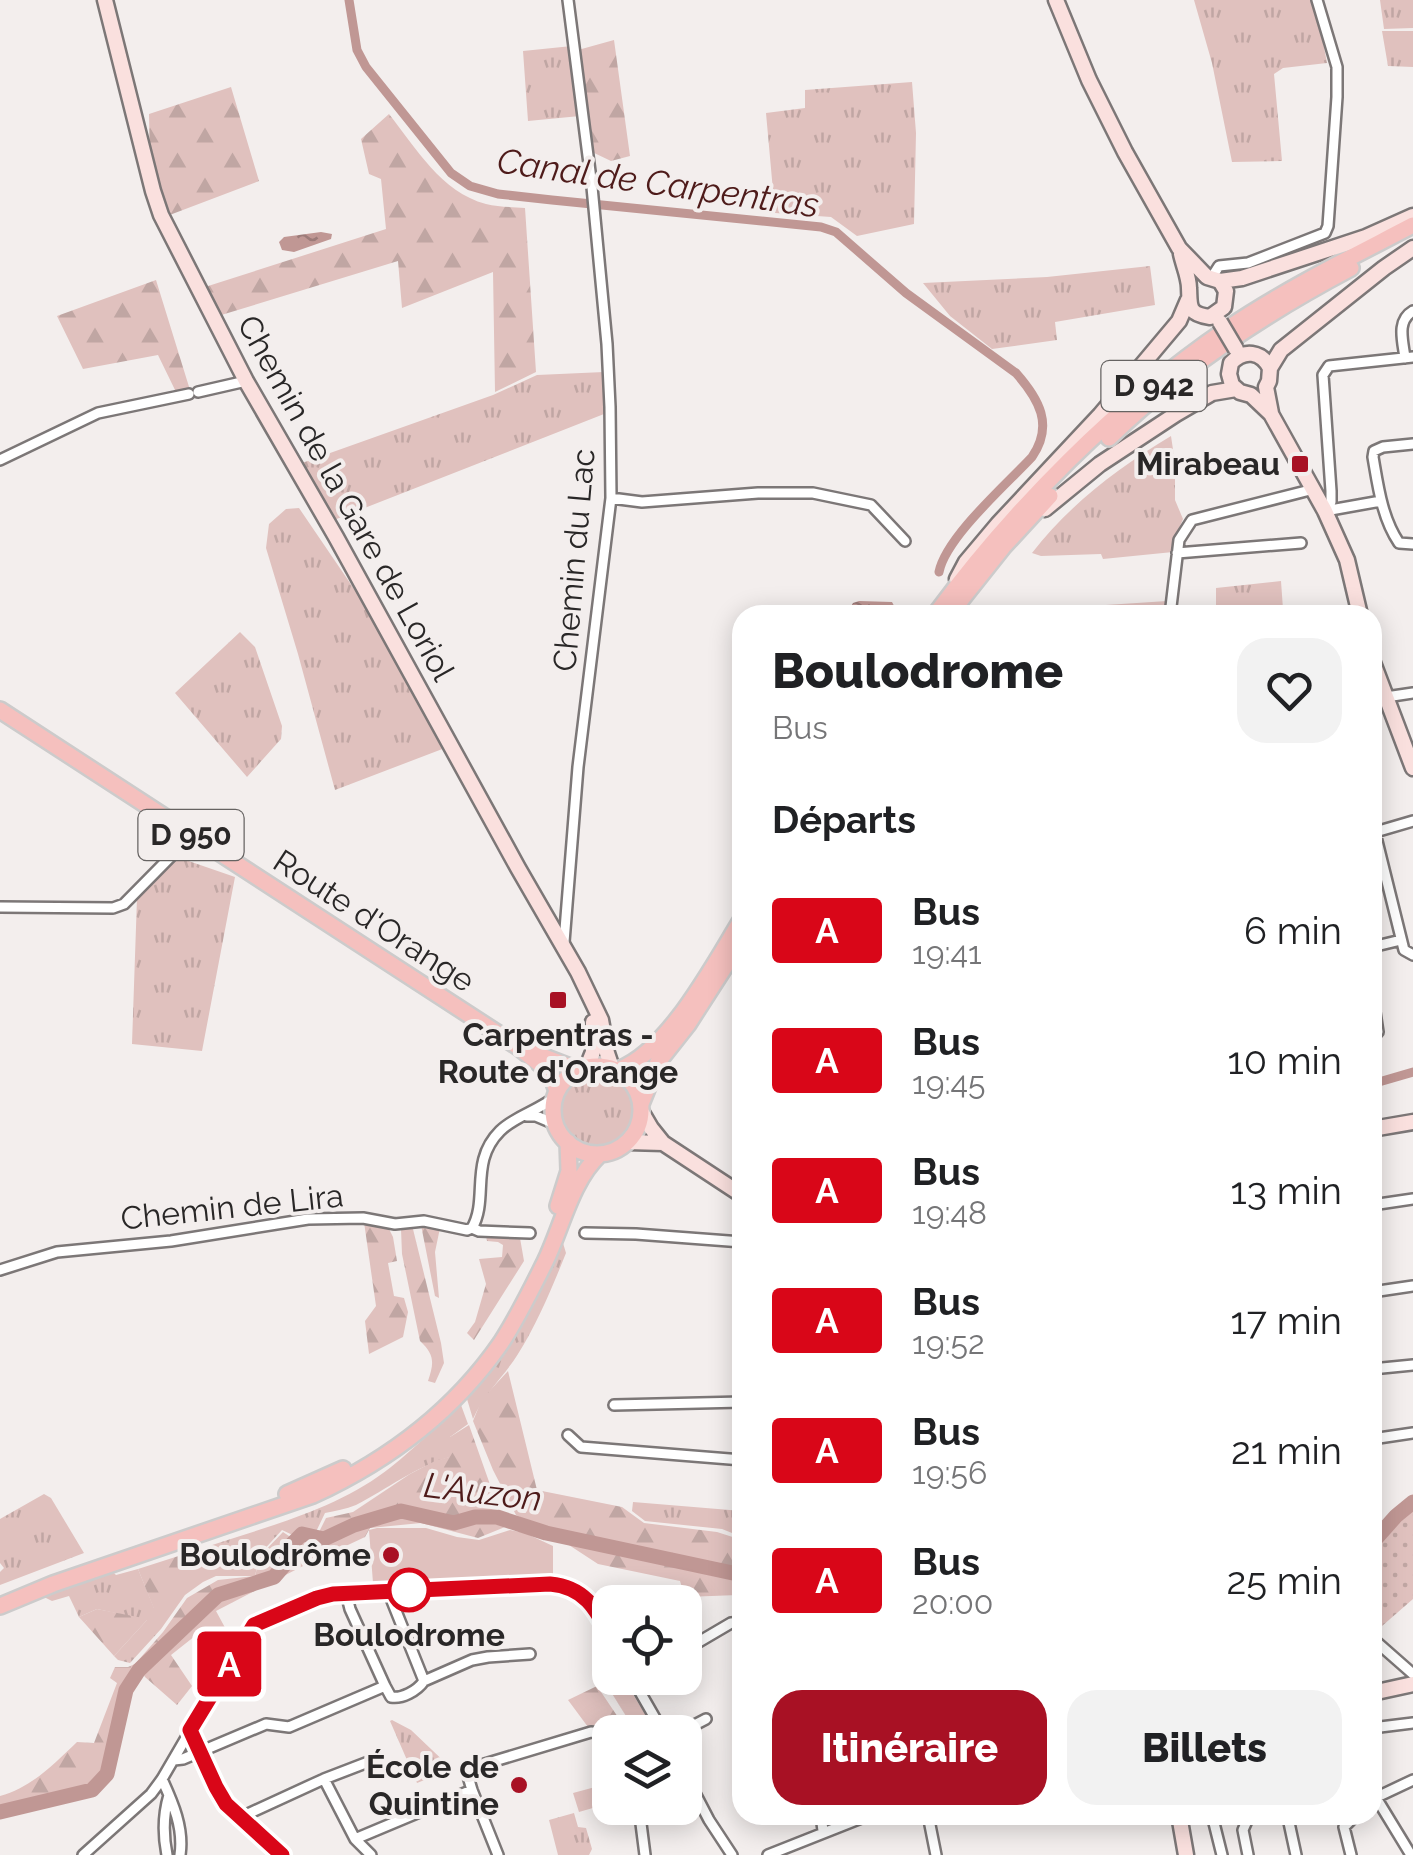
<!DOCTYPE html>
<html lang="fr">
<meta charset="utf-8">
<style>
:root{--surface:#fff;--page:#f2f2f2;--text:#202124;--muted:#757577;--accent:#a81124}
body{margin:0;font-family:Raleway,sans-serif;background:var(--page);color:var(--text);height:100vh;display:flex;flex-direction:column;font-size:38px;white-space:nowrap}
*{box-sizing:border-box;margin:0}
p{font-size:32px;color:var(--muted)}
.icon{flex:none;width:55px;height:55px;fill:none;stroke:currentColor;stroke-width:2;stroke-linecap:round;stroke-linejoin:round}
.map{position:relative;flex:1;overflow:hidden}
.drawer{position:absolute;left:732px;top:605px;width:650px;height:1220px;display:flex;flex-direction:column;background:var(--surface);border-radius:30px;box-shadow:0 5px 25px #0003}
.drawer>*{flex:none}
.badge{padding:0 20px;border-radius:8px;font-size:35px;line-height:65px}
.buttons{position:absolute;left:592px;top:1585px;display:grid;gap:20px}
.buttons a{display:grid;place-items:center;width:110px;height:110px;border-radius:20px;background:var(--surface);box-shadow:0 5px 25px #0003;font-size:50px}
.map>.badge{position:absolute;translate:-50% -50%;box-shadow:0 0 0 5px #fff}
h2{padding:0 40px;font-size:38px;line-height:90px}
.round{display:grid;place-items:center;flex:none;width:105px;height:105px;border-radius:30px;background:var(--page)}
.headline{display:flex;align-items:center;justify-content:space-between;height:170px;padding:0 40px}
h1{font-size:48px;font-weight:800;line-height:75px}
.button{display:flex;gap:20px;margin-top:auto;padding:20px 40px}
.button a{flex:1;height:115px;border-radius:30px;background:var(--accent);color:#fff;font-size:40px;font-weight:800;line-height:115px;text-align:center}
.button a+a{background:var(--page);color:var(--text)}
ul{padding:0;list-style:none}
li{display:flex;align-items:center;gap:30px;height:130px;padding:0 40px}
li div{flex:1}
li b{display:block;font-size:38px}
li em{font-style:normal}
li .badge{min-width:110px;font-weight:700;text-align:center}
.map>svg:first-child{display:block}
</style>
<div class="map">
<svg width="1413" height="1855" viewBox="0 0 1413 1855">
<defs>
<pattern id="grass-tufts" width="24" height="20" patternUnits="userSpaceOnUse" patternTransform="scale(2.5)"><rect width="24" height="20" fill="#e0c1be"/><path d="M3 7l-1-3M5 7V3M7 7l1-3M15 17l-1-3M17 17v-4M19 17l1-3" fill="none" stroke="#c0a6a3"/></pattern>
<pattern id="forest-firs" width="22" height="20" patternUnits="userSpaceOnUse" patternTransform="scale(2.5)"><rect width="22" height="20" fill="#e0c1be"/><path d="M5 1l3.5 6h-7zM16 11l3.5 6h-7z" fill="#c0a6a3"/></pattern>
<pattern id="park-dots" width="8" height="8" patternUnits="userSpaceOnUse" patternTransform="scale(2.5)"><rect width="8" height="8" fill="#e0c1be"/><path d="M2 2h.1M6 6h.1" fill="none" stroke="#c0a6a3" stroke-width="1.8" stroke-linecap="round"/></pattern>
<pattern id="water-ripples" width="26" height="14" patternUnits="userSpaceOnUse" patternTransform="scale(2.5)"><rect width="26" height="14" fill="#c09794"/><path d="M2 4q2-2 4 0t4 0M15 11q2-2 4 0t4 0" fill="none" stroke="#9c7b79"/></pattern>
</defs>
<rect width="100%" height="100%" fill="#f3eeed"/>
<path fill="url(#grass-tufts)" d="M1194 0H1311L1316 6 1327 63 1283 68 1274 74 1282 161 1232 162 1212 63Z
M1380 0H1413V28L1384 29Z
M1382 31H1413V67L1388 66Z
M572 46 580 116 528 121 523 51Z
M912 82 916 133 914 224 857 236 831 217 775 213 766 113 805 108V90Z
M1150 266 1155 305 1055 322 1057 340 992 349 950 316 923 283 1047 277Z
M604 372V414L334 520 302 463 493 395 537 375Z
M1171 436 1175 463V500L1183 519 1175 538 1173 552 1103 559 1101 554 1041 556 1032 553C1070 504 1118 468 1171 436Z
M299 508 382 630 445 748 335 790 298 654 266 548 269 524 286 509Z
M1281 581 1283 609 1216 614V588Z
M1167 601 1166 615H1061L1060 608Z
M240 632 255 647 282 726 281 739 247 777 175 693Z
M177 857 235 877 202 1051 132 1044 137 898Z
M559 1110a37 37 0 1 1 74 0a37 37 0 1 1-74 0Z
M563 1243 566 1253C552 1288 538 1322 518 1354 503 1378 485 1392 473 1419L467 1399C510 1351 535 1300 563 1243Z
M461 1405 468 1424 450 1437V1457C415 1467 387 1489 356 1505 346 1509 335 1511 325 1513L314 1536 302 1533 297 1537 282 1530 260 1554 255 1576H216L203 1582 185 1595 161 1629 130 1663 118 1660 114 1656 147 1620 97 1609 79 1617 69 1596 52 1601 44 1597 113 1572 116 1575 138 1569 154 1608 196 1565 191 1552C257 1529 335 1512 391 1467 415 1448 438 1425 461 1405Z
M44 1494 51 1498 84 1553 0 1585V1572L4 1568 0 1563V1519Z
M633 1502 742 1511V1537L722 1529 645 1521 632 1511Z
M392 1720 411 1730 452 1769 417 1783 390 1721Z
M574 1813 578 1827 586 1828 592 1849 589 1855H558L549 1820Z"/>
<path fill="url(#forest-firs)" d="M614 40 630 156 611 161 590 151 578 50Z
M231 87 259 181 167 216 150 167 149 114Z
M389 114C416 148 441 192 486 204 498 207 512 207 525 208L536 372 495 392 493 272 402 308 398 261 218 316 205 287 386 229 381 179 369 174 361 139Z
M156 280 190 390 176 392 158 355 83 369 57 316Z
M364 1222 389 1229 393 1237 397 1261 388 1263 394 1296 404 1298 408 1312 403 1337 369 1354 365 1321 376 1306Z
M412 1225 441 1343 444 1363 435 1383 428 1381C434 1363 435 1355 420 1341L402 1254 401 1229Z
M421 1225 440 1228 435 1252 439 1298 435 1296Z
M486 1235 520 1238 524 1261 474 1340 467 1333 475 1322 486 1284 479 1259 502 1257 503 1245 498 1242 487 1241Z
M508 1371 537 1490 622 1507 644 1523 717 1532 742 1540V1599H739L738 1595 685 1597 680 1581 598 1564 546 1530 516 1515 493 1470 473 1421 482 1399Z
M469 1425 505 1527 478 1538 421 1523 370 1528 365 1537 301 1567 216 1611 229 1635 212 1656 195 1636 171 1655 192 1686 177 1705 145 1677 139 1668 124 1687 103 1772 90 1788 0 1810V1796C32 1787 53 1765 77 1742L94 1743 117 1683 110 1678 115 1667H128L135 1664 163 1632 187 1598 218 1580 255 1576 260 1556 283 1532 298 1542 303 1538 315 1540 326 1518 353 1512 410 1474 435 1461 449 1457 450 1437Z
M191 1552 196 1565 182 1594 154 1609 138 1569Z
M97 1609 148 1619 114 1656 79 1617Z
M610 1663V1678H623L656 1732H636L596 1668Z
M597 1686 628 1732 610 1733 598 1724 588 1727 568 1700Z"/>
<path fill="url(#park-dots)" d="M1413 1504V1599L1374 1633 1373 1561 1380 1544Z"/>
<path fill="#e0c1be" d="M377 1528H426L457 1537 479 1540 510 1530 525 1533 553 1546V1574L373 1583 369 1530Z
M610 1783V1803L579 1812 573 1793Z"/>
<path fill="url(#water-ripples)" d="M321 232 332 234 331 239 294 252 282 250 279 242 284 237Z
M859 601 892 602 899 615H846L853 603Z"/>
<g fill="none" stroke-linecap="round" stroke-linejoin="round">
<path stroke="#c09794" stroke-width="9" d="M349 0 357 50 366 67 451 173 470 186 498 194 552 200 821 227 836 232 906 293 1016 373C1039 399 1054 425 1032 457 1007 484 946 537 939 572
M1372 1084 1413 1072"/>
<path stroke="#c09794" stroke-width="15" d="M1372 1543 1396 1516 1413 1502
M0 1812 92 1790 107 1774 126 1690 139 1670 218 1595 274 1577 286 1563 288 1548 302 1534 324 1539 354 1525 401 1511 454 1523 475 1517H497L546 1533 742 1575"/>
<defs>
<path id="street" d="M1212 277 1219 266 1248 263 1325 233 1328 226 1337 97V67L1317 0
M1405 358C1403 341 1396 321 1413 311
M198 392 246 381
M1413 444 1383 447 1374 451 1373 457C1378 486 1382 518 1399 543L1413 544
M0 460 98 413 189 394
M611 498 642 502 758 493H813L871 505 905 541
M1325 511 1331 502V491L1323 375 1329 366 1413 357
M1325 511 1381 501
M1177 553 1301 543
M1170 615 1179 540 1192 520 1314 489
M1386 697 1413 693
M1372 833 1413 821
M1375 833 1404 950 1413 955
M0 907 113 908 124 904 192 835
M564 942 578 767 611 498 610 407 607 344 592 187 568 0
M1372 947 1401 940
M1372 1010 1375 1012 1378 1032 1372 1037
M527 1116H536L555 1124
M1372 1205 1413 1199
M472 1228 479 1231 530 1233
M585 1233 636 1234 742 1242
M0 1270 57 1252 171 1241 308 1219 363 1218 395 1224 424 1221 467 1230 472 1228C489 1199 469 1162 500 1131 515 1116 538 1111 555 1097
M1372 1292 1413 1286
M1372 1369 1413 1365
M614 1405 742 1402
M568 1435 581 1447 742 1460
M1372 1439 1413 1433
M346 1593 350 1609 385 1686 391 1697C402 1699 417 1691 424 1681L388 1591
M1372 1638 1413 1674
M685 1650 731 1623 742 1622
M632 1678 663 1732
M424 1681 472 1660 488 1657 530 1654
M1372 1728 1413 1723
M191 1730 216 1787 226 1804 281 1855
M681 1732 706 1719
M174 1760 183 1759 266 1724 289 1727 385 1686
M685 1774 709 1820 732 1855
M162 1779C173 1803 184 1828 180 1855
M324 1779 355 1839 371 1855
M1372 1791 1411 1855
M1375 1798 1413 1780
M639 1808 645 1855
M821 1815 823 1831
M928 1815 936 1855
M1212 1815 1222 1855
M1245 1815 1247 1821 1243 1830 1248 1855
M1284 1815 1288 1818 1296 1855
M239 1818 324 1779 376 1759
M355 1839 472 1790
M83 1855 151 1794 162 1779 249 1630 261 1620 333 1593 550 1584C584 1587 596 1608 610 1636
M167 1855C163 1835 163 1815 169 1795
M498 1855 472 1790 467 1773 478 1766 591 1732 605 1733 610 1738
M768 1855 869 1815
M1351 1855 1344 1827 1356 1815"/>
<path id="secondary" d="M105 0 153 191 161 215 246 381 336 537 518 868 578 972 601 1020 607 1053 612 1068
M1056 0 1089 80 1125 152 1179 248 1207 277 1220 281 1242 278 1366 237 1413 216
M1181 254C1183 264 1189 277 1189 288 1190 306 1187 314 1210 317L1224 307 1226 291 1220 281
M1270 368C1261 351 1244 349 1231 363L1229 374 1232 385 1240 392 1251 395 1271 414 1325 511 1347 560 1360 615
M1271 413 1266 387 1269 381 1270 368 1281 350 1384 268 1413 248
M1045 509 1100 464 1176 414 1212 393 1236 389
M957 579 966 562 998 524 1100 415 1179 321 1188 300
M1372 660 1413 768
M587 1067 593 1052V1022
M641 1111 651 1128 663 1143 742 1195
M1372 1129 1413 1122
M628 1142 663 1143
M1372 1693 1413 1684
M1179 1815 1186 1855"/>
<path id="primary" d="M1109 438C1180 369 1264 314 1351 268
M935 615C1014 508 1117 404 1227 329 1286 289 1350 258 1413 225
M949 615 1003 547 1050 496
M0 710 517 1046 550 1072 557 1091
M534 1053 578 1070
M553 1110a44 44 0 1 1 88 0a44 44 0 1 1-88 0Z
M618 1070C669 1051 714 964 742 919
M641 1104 658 1062 688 1024 742 940
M558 1206 569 1171 568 1142
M287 1494 343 1469
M0 1606 53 1584 313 1495C387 1461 454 1411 501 1343 518 1317 531 1290 545 1262 562 1227 571 1181 600 1154"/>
</defs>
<use href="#street" stroke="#7c7777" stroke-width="14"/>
<use href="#secondary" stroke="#7c7777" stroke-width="19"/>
<use href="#primary" stroke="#cccbcb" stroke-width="20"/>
<use href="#street" stroke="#fff" stroke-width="9"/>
<use href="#secondary" stroke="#fae0de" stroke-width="14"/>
<use href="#primary" stroke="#f5c0be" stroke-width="15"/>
<defs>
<path id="secondary-bridge" d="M1220 322 1236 349"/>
</defs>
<use href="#secondary-bridge" stroke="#7c7777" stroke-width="19" stroke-linecap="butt"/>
<use href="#secondary-bridge" stroke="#fae0de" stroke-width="14"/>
</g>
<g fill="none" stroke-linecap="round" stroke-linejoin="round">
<defs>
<path id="line" d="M282 1855 226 1804 216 1787 190 1730 254 1625 317 1598 333 1594 550 1584C584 1587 596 1608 610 1636"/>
</defs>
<use href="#line" stroke="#fff" stroke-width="22"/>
<use href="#line" stroke="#d90618" stroke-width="15"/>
</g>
<g fill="#a81124" stroke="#f3eeed" stroke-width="4">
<rect x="1290" y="454" width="20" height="20" rx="5"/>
<rect x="548" y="990" width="20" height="20" rx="5"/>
<circle cx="391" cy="1555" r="10"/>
<circle cx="519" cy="1785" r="10"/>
</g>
<circle fill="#fff" stroke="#d90618" stroke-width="5" cx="409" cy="1590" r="20"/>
<g text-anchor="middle" stroke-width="8" stroke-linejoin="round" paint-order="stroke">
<g fill="#f3eeed" stroke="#666362" stroke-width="2.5">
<rect x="1101.5" y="361" width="105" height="50" rx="8"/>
<rect x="138.5" y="810" width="105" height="50" rx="8"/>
</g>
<g font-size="30" font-weight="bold" fill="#292727">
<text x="1154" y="396">D 942</text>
<text x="191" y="845">D 950</text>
</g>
<g font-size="32" font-weight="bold" fill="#292727" stroke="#f3eeed" text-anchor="end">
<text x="1280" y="475">Mirabeau</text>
<text x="558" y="1046" text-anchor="middle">Carpentras -<tspan x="558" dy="37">Route d'Orange</tspan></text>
<text x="371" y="1566">Boulodrôme</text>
<text x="499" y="1778">École de<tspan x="499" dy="37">Quintine</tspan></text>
</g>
<g font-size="32" fill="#292727" stroke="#f3eeed">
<text transform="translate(346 498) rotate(61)" y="11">Chemin de la Gare de Loriol</text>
<text transform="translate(574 560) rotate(-85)" y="11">Chemin du Lac</text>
<text transform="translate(374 921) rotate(33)" y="11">Route d'Orange</text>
<text transform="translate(232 1207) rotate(-6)" y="11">Chemin de Lira</text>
</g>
<g font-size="32" font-weight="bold" fill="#292727" stroke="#f3eeed">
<text x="409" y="1646">Boulodrome</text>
</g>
<g font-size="35" font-style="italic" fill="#4e1b1a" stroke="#f3eeed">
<text transform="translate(658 183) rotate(8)" y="12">Canal de Carpentras</text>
<text transform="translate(483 1492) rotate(7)" y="12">L'Auzon</text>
</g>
</g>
</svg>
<div class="buttons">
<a><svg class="icon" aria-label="locate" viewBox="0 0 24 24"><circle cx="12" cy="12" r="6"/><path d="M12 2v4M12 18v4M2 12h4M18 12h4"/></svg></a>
<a><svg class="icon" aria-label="layers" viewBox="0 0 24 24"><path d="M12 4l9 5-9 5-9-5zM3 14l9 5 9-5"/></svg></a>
</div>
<b class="badge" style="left:229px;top:1664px;background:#d90618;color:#fff">A</b>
<section class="drawer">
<div class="headline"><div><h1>Boulodrome</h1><p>Bus</p></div><a class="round"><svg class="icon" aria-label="heart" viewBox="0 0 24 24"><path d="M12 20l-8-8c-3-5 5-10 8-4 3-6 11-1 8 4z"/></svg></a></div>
<h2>Départs</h2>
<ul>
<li><span class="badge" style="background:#d90618;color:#fff">A</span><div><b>Bus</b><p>19:41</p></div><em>6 min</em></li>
<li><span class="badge" style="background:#d90618;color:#fff">A</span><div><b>Bus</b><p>19:45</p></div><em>10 min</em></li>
<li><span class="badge" style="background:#d90618;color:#fff">A</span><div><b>Bus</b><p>19:48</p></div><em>13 min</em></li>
<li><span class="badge" style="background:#d90618;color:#fff">A</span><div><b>Bus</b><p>19:52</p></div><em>17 min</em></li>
<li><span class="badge" style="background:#d90618;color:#fff">A</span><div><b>Bus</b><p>19:56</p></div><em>21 min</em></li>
<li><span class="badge" style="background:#d90618;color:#fff">A</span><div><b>Bus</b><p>20:00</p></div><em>25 min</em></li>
</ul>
<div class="button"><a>Itinéraire</a><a>Billets</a></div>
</section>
</div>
